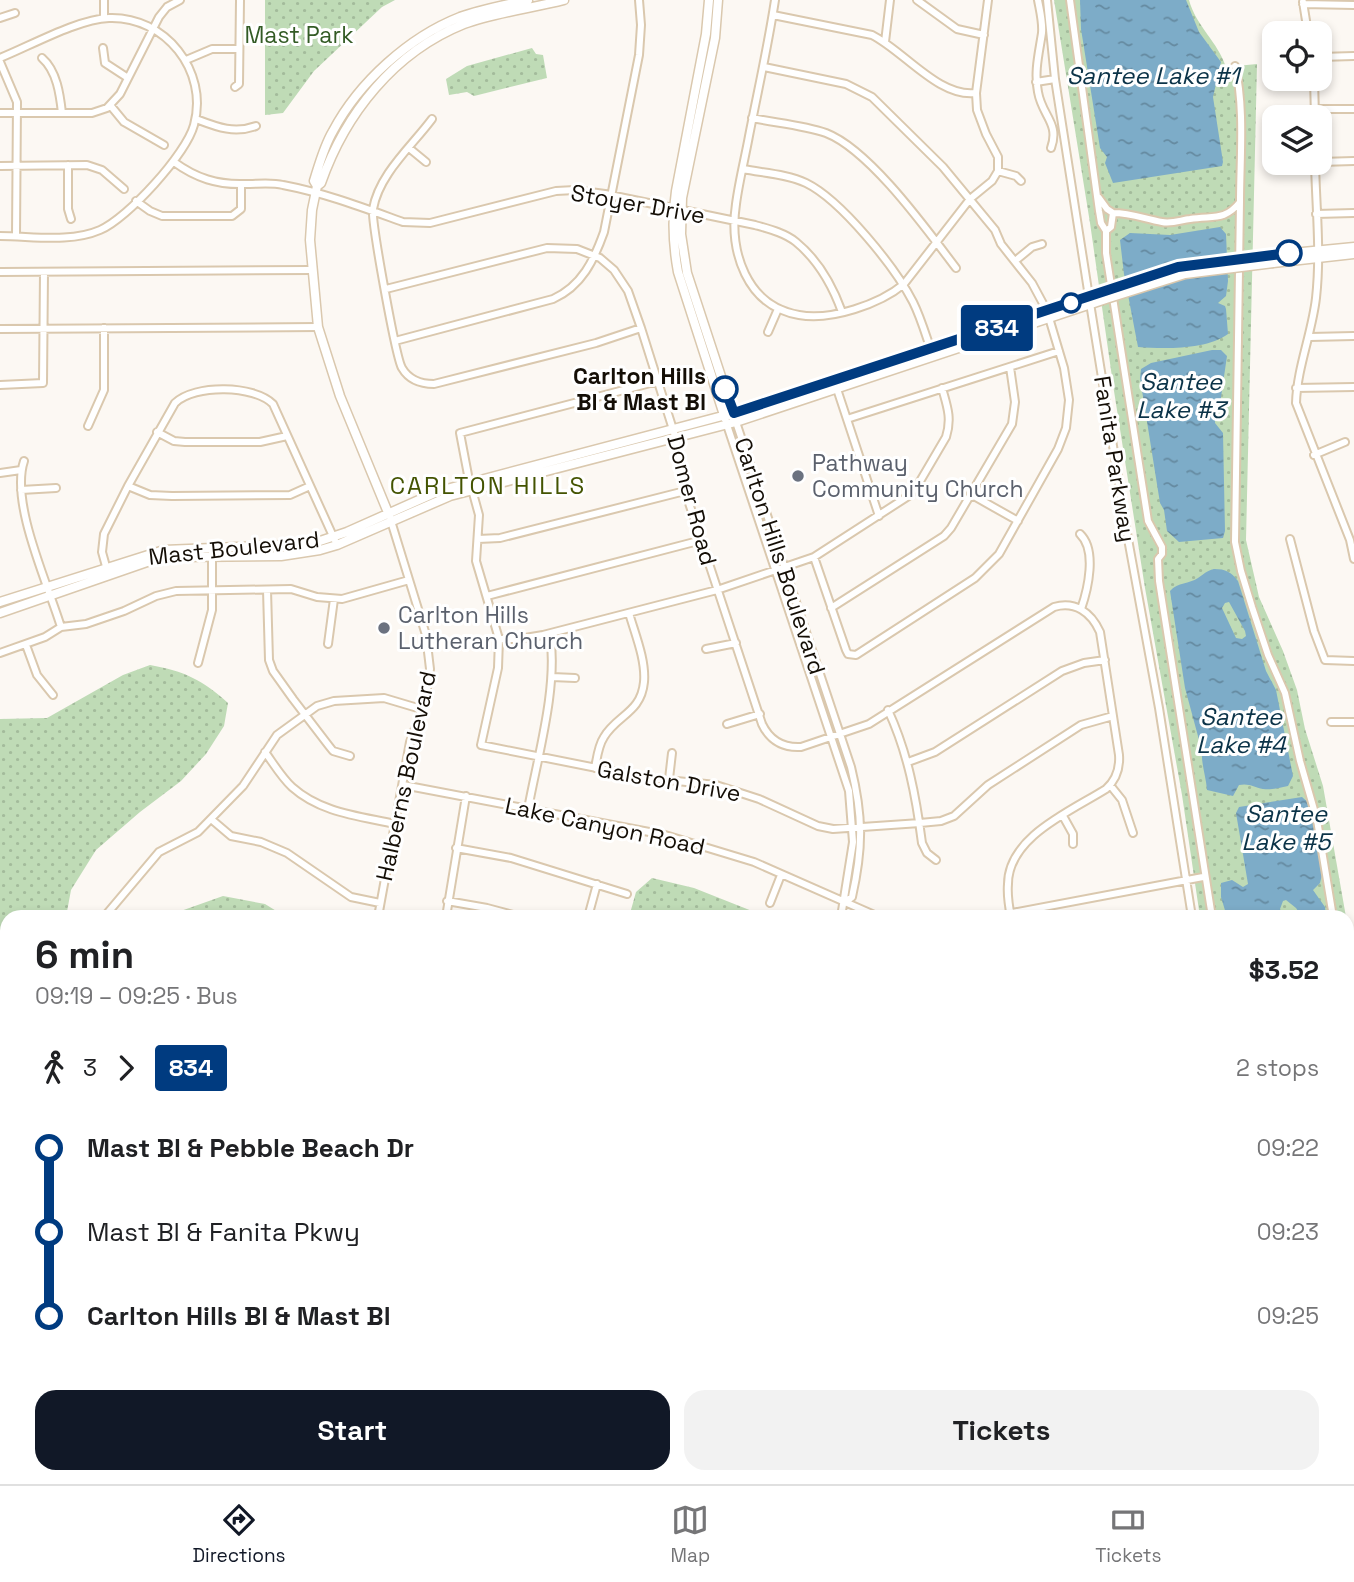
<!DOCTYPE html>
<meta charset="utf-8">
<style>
:root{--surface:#fff;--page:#f2f2f2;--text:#202124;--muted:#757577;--line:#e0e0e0;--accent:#111827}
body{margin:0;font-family:"Space Grotesk",sans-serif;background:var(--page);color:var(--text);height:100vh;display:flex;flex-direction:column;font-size:26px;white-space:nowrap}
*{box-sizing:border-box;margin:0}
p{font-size:23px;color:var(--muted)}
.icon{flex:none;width:38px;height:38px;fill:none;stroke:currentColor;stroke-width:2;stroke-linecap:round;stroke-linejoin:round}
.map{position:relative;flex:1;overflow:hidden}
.sheet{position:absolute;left:0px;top:910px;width:1354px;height:574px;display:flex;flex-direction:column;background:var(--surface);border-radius:21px 21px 0 0;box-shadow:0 4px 10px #0003}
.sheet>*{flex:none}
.badge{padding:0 14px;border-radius:5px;font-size:24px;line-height:46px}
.controls{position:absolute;left:1262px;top:21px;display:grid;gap:14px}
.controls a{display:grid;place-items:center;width:70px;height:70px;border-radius:14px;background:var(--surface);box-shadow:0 4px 10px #0003;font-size:35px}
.map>.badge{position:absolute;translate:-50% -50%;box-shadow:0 0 0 4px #fff}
.legs{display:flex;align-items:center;gap:10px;height:77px;padding:0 35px;font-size:23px}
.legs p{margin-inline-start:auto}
.overview{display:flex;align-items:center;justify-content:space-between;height:119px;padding:0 35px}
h1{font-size:38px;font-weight:700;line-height:52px}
.action{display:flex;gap:14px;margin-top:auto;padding:14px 35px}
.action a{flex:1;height:80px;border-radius:21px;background:var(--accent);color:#fff;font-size:28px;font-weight:700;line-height:80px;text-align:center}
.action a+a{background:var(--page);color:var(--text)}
ul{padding:0 35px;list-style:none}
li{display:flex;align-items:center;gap:24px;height:84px;font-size:26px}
li i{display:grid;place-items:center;width:10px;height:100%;margin:0 9px;background:currentColor}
li i::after{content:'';width:18px;height:18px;margin:-9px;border:5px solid;border-radius:50%;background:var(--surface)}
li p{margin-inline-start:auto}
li:first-child i{background:linear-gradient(#0000 50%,currentColor 0)}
li:last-child i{background:linear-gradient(currentColor 50%,#0000 0)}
.dock{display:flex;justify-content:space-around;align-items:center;height:98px;border-top:2px solid var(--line);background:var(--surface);font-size:19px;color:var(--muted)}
.dock a{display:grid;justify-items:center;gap:4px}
.dock .current{color:var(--accent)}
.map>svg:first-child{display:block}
</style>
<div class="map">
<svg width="1354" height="1484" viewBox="0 0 1354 1484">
<defs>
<pattern id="grass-dots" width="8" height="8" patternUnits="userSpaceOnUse" patternTransform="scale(1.75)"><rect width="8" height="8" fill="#bfdbb6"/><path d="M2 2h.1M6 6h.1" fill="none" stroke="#a3bb9b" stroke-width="1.8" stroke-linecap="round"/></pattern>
<pattern id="water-ripples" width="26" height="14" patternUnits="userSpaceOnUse" patternTransform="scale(1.75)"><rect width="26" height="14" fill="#7dacc8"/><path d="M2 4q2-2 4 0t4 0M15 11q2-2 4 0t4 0" fill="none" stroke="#658aa0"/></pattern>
</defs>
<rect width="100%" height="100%" fill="#fcf8f3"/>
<path fill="url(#grass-dots)" d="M265 0H395L382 7 314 71 283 113 265 115Z
M1054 0H1189C1196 26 1218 42 1226 67L1257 64 1246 540 1259 597 1283 651 1297 690 1305 729 1323 786 1346 917H1200L1182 795 1145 588 1114 391 1090 223Z
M532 48 536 54 543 55 547 78 474 96 467 92 449 95 446 79 467 66Z
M150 665C184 671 203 680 228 703L224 726 206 754 181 781 140 812 96 850 71 890 66 917H7V1477H900L898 1484H0V719L47 718 123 675Z
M652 878 694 888 767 917H629L636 892Z
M223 896 265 904 286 917H171L178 912Z
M1348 926 1354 956V1484H1194L1197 1477H1348Z"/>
<path fill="url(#water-ripples)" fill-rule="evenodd" d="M1080 0H1186L1199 32 1221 62 1213 97 1223 162 1222 166 1113 183 1105 163 1107 157 1100 148 1081 29Z
M1220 227 1226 234 1228 281 1226 296 1218 303 1225 306 1226 309 1228 334C1206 350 1164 349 1138 347L1124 274 1120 240 1130 233 1170 235Z
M1212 350H1221L1227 356 1219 411 1215 415V423L1223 433 1225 531 1223 538 1179 542 1167 531 1164 510 1160 503 1140 378 1141 369 1151 363Z
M1214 569C1226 569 1231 572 1238 581L1266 671 1276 690 1293 776 1288 786C1279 788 1272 790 1263 789 1254 787 1249 783 1239 785L1233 796 1207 790C1206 776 1201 764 1202 751L1185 688 1170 591C1178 582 1189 584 1198 578 1204 574 1206 571 1214 569ZM1229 602 1245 631 1246 636 1242 639 1236 638 1222 608 1225 603Z
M1302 797 1311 805 1322 875 1320 883 1313 890 1325 907 1326 917H1302L1296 908 1286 900 1283 901 1280 909 1284 917H1266L1264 913 1256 910 1253 911 1255 917H1227L1221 897V883L1232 880 1243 887 1248 884 1236 813 1239 807Z
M1351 1052 1354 1055V1279L1348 1278V1054Z
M1348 1293 1354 1294V1458L1348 1472Z
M1276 1477H1345L1341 1484H1287Z"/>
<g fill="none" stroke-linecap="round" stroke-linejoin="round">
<defs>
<path id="minor" d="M775 0C768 46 758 90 749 136 745 158 739 181 736 204 729 251 746 306 799 315 831 321 880 304 904 284L970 199 992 181 998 171V157L986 134 977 110 976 93 988 0
M917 0 957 29 984 35
M1038 0C1040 11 1043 22 1042 33 1039 53 1034 71 1038 92 1042 116 1060 123 1051 148
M1047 0 1055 79 1089 297 1128 539 1159 708 1192 917
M1070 0 1099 211 1101 223 1106 231V253L1148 521 1162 547V554L1158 559 1159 581 1212 917
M1303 2 1308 33
M1303 4 1354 5
M773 15 872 35C904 51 939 98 976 93
M0 18 15 13
M104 18V0
M885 42 890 0
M103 48 105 63 128 78
M1320 57 1354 56
M0 58C30 46 78 19 109 18 165 16 209 71 194 125 186 154 128 218 100 230 70 243 32 236 0 236
M42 58C57 71 60 95 62 113
M186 60 212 49H239
M0 62 17 102 16 236
M764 67 846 84 872 97 943 167 995 230 1001 244 1032 283 1047 311 1064 368 1069 400 1066 428 1058 449 999 554 975 578 856 655 848 654 846 650 814 557
M1314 79 1315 117
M1036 82 1055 79
M235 87 239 84 240 0
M110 105 124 122 164 145
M1315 109H1354
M0 113H92L107 108 120 94 159 17 167 7 180 0
M752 118C776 123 803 125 826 133 870 150 927 230 956 268
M196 119C217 127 234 134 256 126
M432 119C412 146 379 174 373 209 371 221 396 358 402 368 409 380 421 384 434 384L596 343 641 328
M409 148 426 162
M174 162C196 178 217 185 245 184 258 184 271 182 283 185 325 193 364 208 403 222L430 223 556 191 575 190 605 194 755 225C769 229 785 233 796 242 818 260 833 287 842 312
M1320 162 1354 161
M1315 163C1316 207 1321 254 1316 298 1312 333 1297 368 1296 403L1350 540 1354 559
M68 165V209L71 219
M0 166 87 165 102 170 124 189
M743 169C763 173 787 174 806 183 841 200 895 267 913 302 921 318 926 336 932 353
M998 171 1016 176 1021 181
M1099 198 1107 209 1113 213
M136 201 150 211 162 216H232L241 209V184
M1240 202 1235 542 1241 571 1252 607 1268 655 1285 693 1300 761 1317 820 1333 917
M1316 214 1354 213
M1106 231 1111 227 1113 213C1131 213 1145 219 1162 222 1172 224 1181 220 1190 219 1212 215 1224 222 1240 202 1240 159 1245 107 1235 66
M1015 261 1032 247 1042 244
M0 272 312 270
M386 289 547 248 577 249 600 258 614 270 628 291 641 328 676 439 685 491 762 724C770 741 783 748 801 747L869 724 1054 607C1075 601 1091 612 1100 632L1119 755C1120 769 1116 780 1106 789 1071 811 1008 837 1008 884 1007 895 1009 907 1011 917
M0 329 318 327
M768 332 778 309
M1310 337 1354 336
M395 341 553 299C582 286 594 260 604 232L639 55 641 25 639 0
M658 381 460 433 468 475 479 515 476 561 499 639 498 668 481 745 647 778 716 785 759 799 818 826 833 829 920 823 941 821 954 816 988 785 1081 725 1113 716
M0 385 43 383 44 272
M836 386 879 516
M1296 388 1354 387
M847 419 1059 351
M736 422 851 767C863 816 863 848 852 897L844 903
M727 425 849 791 853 842 841 917
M88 426 104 390V328
M157 432 174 441 185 442H260L287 436
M1314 455 1345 442
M24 461C10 503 48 584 61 627
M0 473 21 470
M128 486 150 495 172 496 290 495 310 486
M21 490 56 488
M972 495 1018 521
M1080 534C1097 550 1088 589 1081 609
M478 539 500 538 685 491
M1290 539 1314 631 1325 660 1354 661
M107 570 102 552 104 534 128 486 175 403C195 384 254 385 273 404L337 545
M267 590 269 660 273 671 293 699 329 746 333 751 350 756
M487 596 702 540
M831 608 944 536 951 528 1012 424 1015 402 1010 367
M499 639H519L543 635 717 590 814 557 910 495 919 483 946 437C952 418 947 406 942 388
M328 644 334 599
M26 645 37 675 53 695
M706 649 736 643
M0 653 45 637 61 627 86 624 124 611 156 596 176 591 291 589 317 597 342 599 409 580
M198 663 212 610V553
M552 677 575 678
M888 710C908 753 916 797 922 843L927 853 936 860
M1331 722H1354
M727 724 760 714
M265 752C273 763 282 778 292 787 321 813 359 816 395 824
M908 762 935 752 1062 671 1084 663 1105 660
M595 768C597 758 598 746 604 737 617 715 641 713 644 682 646 660 635 634 629 613
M669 779 672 753
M403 785 665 835 754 862 879 917
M1110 785 1122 800 1133 833
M528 809C538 755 558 687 550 634
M1063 816 1073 834V844
M211 819 231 836 261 842 287 853 351 897 380 903
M456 848 511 858 627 894
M447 901 487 908 521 917
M770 903 781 875
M105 916 159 852 198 832 243 786 277 735 317 706 334 701 384 698 421 709
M378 917 410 742 425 701 430 669 426 635 391 521
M446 917 466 796
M588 917 597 884
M991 917 1203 877
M1348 993 1353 1038 1348 1047
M1014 1484 1020 1477
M1077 1484 1080 1477
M1136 1484 1139 1477
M1189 1484 1192 1477
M1206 1484 1210 1477"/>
<path id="major" d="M709 0 706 34 676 191C672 218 673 245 678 272L725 418
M718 0 715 38 682 198 681 234 687 273 734 416
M317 186 314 181C319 165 324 146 333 131 359 82 409 37 460 17 482 9 505 5 528 0
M1272 255 1354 247
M1273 263 1354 254
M1132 282 1148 276
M389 515 340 396 318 327 310 240 312 210 317 186 321 183C345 114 394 52 464 24 493 13 533 8 564 0
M0 602 164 550 311 544 347 532 439 491 730 414 931 350 1104 291
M0 613 150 561 175 557 281 556 320 550 337 545 450 496 736 422 1106 299"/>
</defs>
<use href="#minor" stroke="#dac8ae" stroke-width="10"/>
<use href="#major" stroke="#dac8ae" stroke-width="11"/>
<use href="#minor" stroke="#fff" stroke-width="6"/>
<use href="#major" stroke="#fff" stroke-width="8"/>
<defs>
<path id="major-bridge" d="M1148 276 1178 267 1272 255
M1104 291 1132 282
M1106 299 1185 274 1273 263"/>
</defs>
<use href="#major-bridge" stroke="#dac8ae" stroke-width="11" stroke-linecap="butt"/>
<use href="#major-bridge" stroke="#fff" stroke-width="8"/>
</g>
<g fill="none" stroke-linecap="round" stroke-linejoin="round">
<defs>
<path id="line-1" d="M725 389 734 413 1178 267 1289 253"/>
</defs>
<use href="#line-1" stroke="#fff" stroke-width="16"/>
<use href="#line-1" stroke="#003b80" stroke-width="10"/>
</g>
<g fill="#fff" stroke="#003b80" stroke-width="3.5">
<circle cx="1289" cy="253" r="12"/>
<circle cx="1071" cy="303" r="9"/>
<circle cx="725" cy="389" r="12"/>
</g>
<g fill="#6b7280" stroke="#fff" stroke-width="2.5">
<circle cx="798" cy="476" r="7"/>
<circle cx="384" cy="628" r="7"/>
</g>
<g text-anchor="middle" stroke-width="6" stroke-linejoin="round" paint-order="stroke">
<g font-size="23" fill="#335b25" stroke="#fff">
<text x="299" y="43">Mast Park</text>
</g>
<g font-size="23" fill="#140e06" stroke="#fff">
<text transform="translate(638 204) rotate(10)" y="8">Stoyer Drive</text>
<text transform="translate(1115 459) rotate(81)" y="8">Fanita Parkway</text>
<text transform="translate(692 500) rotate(75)" y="8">Domer Road</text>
<text transform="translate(234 548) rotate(-6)" y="8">Mast Boulevard</text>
<text transform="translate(780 556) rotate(72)" y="8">Carlton Hills Boulevard</text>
<text transform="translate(406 776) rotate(-78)" y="8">Halberns Boulevard</text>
<text transform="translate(669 781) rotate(10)" y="8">Galston Drive</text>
<text transform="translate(605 826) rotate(12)" y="8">Lake Canyon Road</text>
</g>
<g font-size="23" font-weight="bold" fill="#140e06" stroke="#fff" text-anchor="end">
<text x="706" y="384">Carlton Hills<tspan x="706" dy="26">Bl &amp; Mast Bl</tspan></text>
</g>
<g font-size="23" fill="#5b616d" stroke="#fff" text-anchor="start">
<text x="812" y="471">Pathway<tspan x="812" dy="26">Community Church</tspan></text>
<text x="398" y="623">Carlton Hills<tspan x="398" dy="26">Lutheran Church</tspan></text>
</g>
<g font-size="24" font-style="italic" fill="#0b3348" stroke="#fff">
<text x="1153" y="84">Santee Lake #1</text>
<text x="1181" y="390">Santee<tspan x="1181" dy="28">Lake #3</tspan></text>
<text x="1241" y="725">Santee<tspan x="1241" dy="28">Lake #4</tspan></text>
<text x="1286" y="822">Santee<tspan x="1286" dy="28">Lake #5</tspan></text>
</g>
<g font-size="24" letter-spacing="2" fill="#445402" stroke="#fff">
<text x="488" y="494">CARLTON HILLS</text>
</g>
</g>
</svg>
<div class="controls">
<a><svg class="icon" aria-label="locate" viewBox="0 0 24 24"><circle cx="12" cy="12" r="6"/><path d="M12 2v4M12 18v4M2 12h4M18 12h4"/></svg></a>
<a><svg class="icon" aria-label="layers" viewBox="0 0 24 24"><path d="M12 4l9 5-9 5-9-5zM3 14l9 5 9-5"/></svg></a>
</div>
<b class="badge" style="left:997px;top:328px;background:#003b80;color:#fff">834</b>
<section class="sheet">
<div class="overview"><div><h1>6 min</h1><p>09:19 – 09:25 · Bus</p></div><b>$3.52</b></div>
<div class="legs"><svg class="icon" aria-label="walk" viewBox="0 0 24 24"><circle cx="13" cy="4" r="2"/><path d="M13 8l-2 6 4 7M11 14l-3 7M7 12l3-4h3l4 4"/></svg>3<svg class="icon" aria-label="forward" viewBox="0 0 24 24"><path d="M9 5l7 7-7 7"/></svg><b class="badge" style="background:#003b80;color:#fff">834</b><p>2 stops</p></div>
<ul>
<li><i style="color:#003b80"></i><b>Mast Bl &amp; Pebble Beach Dr</b><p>09:22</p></li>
<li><i style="color:#003b80"></i><span>Mast Bl &amp; Fanita Pkwy</span><p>09:23</p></li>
<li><i style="color:#003b80"></i><b>Carlton Hills Bl &amp; Mast Bl</b><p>09:25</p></li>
</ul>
<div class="action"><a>Start</a><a>Tickets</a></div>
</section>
</div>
<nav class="dock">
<a class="current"><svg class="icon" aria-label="directions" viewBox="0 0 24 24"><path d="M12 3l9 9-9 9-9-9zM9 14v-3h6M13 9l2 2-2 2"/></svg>Directions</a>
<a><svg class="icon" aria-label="map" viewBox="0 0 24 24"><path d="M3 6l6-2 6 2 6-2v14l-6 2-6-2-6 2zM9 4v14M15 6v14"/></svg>Map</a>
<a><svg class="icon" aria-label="tickets" viewBox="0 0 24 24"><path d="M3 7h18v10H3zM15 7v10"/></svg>Tickets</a>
</nav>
